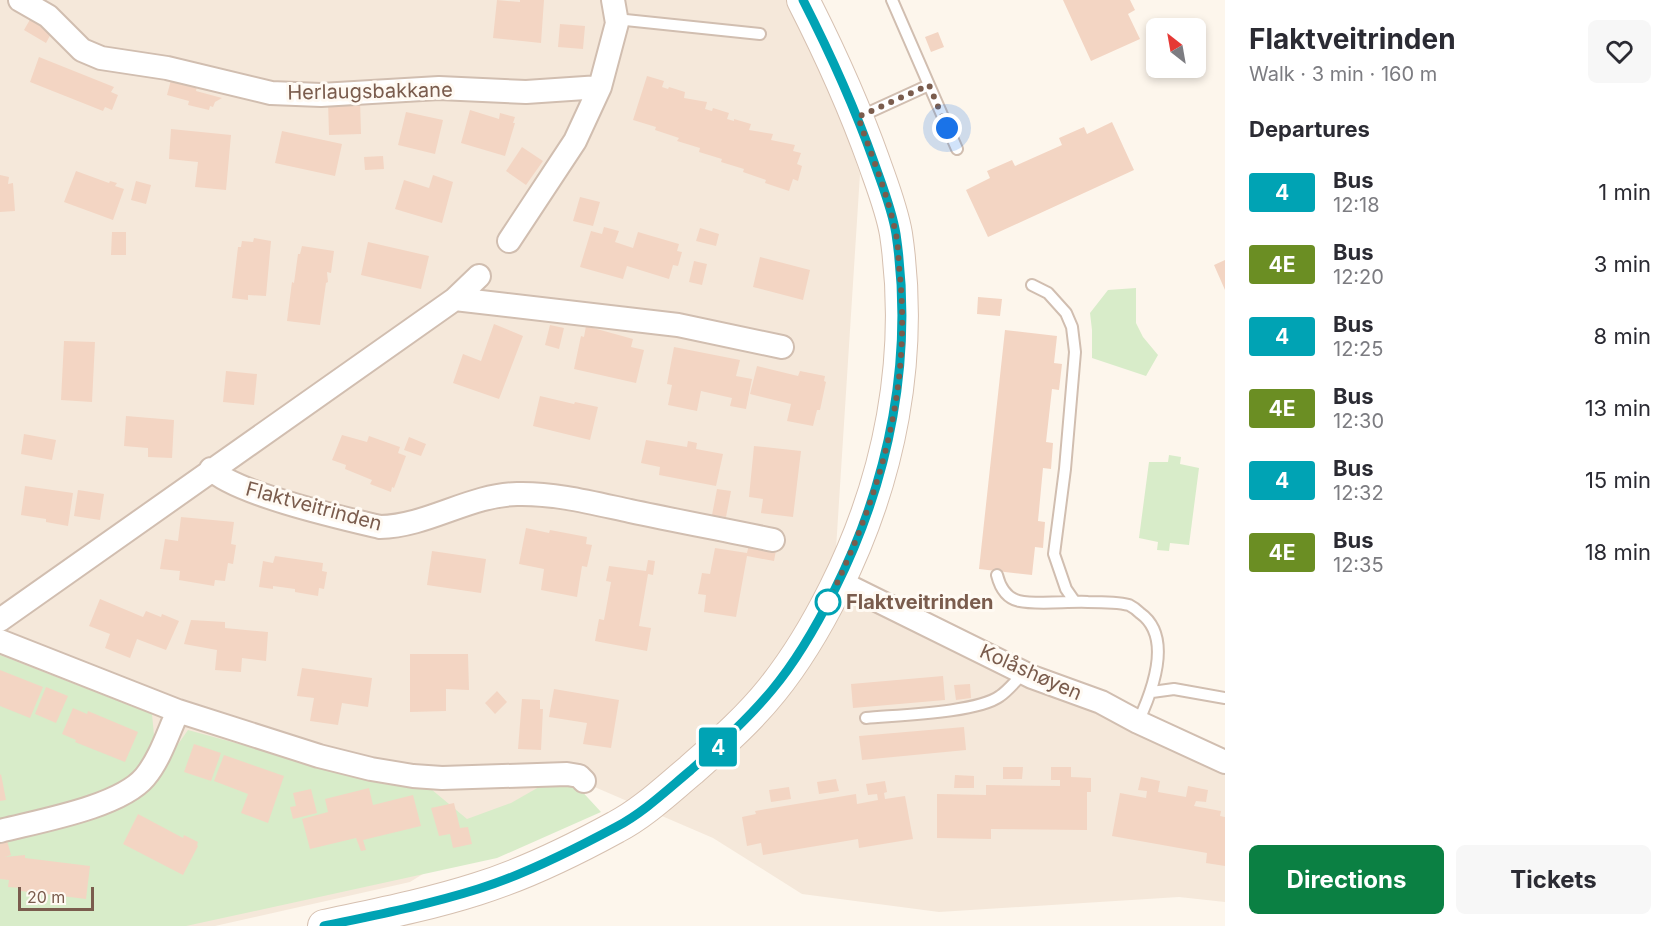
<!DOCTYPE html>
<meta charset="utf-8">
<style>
:root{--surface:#fff;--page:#f7f7f7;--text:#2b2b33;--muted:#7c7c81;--accent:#0b8043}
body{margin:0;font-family:Inter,sans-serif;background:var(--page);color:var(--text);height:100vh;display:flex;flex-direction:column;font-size:22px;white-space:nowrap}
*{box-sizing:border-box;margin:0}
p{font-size:20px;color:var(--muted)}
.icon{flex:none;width:33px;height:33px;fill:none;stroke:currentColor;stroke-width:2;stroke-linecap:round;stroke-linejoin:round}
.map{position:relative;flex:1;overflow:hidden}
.details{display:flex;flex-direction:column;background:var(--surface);width:450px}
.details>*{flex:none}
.badge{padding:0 12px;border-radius:4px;font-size:21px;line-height:39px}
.needle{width:39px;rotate:329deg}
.tools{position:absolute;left:1146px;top:18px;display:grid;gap:12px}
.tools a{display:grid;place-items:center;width:60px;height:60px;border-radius:9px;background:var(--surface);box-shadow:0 3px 9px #0003;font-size:30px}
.scale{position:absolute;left:18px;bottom:15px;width:76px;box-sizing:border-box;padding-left:6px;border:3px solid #7a5c4d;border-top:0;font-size:16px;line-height:21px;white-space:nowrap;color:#7a5c4d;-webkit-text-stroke:4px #fffaf3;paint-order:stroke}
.you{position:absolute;width:30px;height:30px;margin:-15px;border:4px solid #fff;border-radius:50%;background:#1a73e8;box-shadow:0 0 0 9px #1a73e833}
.map>.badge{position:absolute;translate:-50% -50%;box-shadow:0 0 0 3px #fff}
h2{padding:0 24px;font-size:22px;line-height:54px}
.round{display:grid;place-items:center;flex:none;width:63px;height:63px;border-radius:9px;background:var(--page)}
.summary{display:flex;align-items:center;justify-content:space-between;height:102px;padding:0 24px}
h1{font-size:28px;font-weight:700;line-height:45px}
.cta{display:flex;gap:12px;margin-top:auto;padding:12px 24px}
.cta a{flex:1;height:69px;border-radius:9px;background:var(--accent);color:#fff;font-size:24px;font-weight:700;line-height:69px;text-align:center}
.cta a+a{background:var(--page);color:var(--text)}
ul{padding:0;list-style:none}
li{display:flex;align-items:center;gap:18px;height:72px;padding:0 24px}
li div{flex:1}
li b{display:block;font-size:22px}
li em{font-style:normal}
li .badge{min-width:66px;font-weight:700;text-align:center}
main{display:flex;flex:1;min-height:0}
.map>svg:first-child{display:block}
</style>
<main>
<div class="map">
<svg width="1225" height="926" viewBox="0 0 1225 926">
<rect width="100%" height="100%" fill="#fdf6ec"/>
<path fill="#f5e8da" d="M0 0H801L860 174 834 580 1024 673 1225 775V902L1179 897 939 912 802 894 713 838 576 779 410 882 215 926H0Z"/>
<path fill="#d8ecc9" d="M1136 288V323L1143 337 1158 355 1146 376 1092 358V330L1090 313 1108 290Z
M1169 455 1181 457 1180 464 1199 468 1189 545 1170 543 1169 551 1157 550 1158 542 1139 538 1149 462H1168Z
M0 655 152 714 155 746 128 786 0 823Z
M188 730 306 762 431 789 467 819 511 803 539 787 577 786 601 812 497 858 186 926H0V840L119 809 148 787Z"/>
<path fill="#f3d5c3" d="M497 0 520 2V0H544L541 43 493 38Z
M1063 0H1130L1135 10 1128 14 1140 39 1091 61Z
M32 16 54 28 46 43 24 30Z
M560 24 585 26 583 49 558 47Z
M938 32 944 47 931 52 925 37Z
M39 57 114 87 111 92 118 95 112 110 105 107 103 111 30 82Z
M647 76 664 81 662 87 668 89 669 87 685 92 684 98 707 102 705 109 712 111 713 108 729 113 727 119 734 121V119L751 124 749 130 773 134 771 140 795 145 793 151 801 153 797 164 802 166 798 181 793 179 789 191 765 183 766 180 743 172 744 169 721 162 722 159 699 152 700 148 677 141 679 138 655 130 656 127 633 120Z
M171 80 197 86 196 91 222 98 215 102 213 107 210 106 209 110 188 105 189 101 167 95Z
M360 100 361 134 329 135 328 101Z
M470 110 499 119 500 113 515 117 513 123H515L505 156 461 143Z
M406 112 443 120 435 154 398 145Z
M1112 122 1134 170 988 237 966 190 990 178 987 171 1012 160 1015 166 1062 145 1059 138 1084 127 1087 134Z
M171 129 231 135 226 190 195 187 198 162 169 159Z
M282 131 342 144 335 176 275 163Z
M522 147 543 161 526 185 506 171Z
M383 156 384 169 365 170 364 157Z
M76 171 109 183 110 181 117 183 115 186 124 189 113 220 64 202Z
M0 175 9 177 8 184 13 183 15 211 0 212Z
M433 175 453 182 442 223 395 209 404 180 429 188Z
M136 181 151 185 146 204 131 200Z
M580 197 600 202 593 226 573 221Z
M604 227 619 231 615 242 633 248 638 232 679 244 677 251 682 252 678 266 673 265 669 279 627 266 623 279 580 267 591 231 602 234Z
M700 228 719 234 716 246 696 241Z
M112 232H126V255H111Z
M254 238 271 241 266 296 248 295V300L232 298 238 247H241L242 241 253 242Z
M368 242 429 256 421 289 361 275Z
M302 246 334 251 331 273 327 272 328 282 326 283 320 325 287 321 292 282 294 283 298 254H300Z
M760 257 810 270 803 300 753 287Z
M1225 260V290L1214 265Z
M694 261 707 264 702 285 689 282Z
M978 297 1002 299 1000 316 977 314Z
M494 324 523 336 499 399 453 383 463 354 481 361Z
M550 325 564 328 559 349 545 345Z
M586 326 633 339 631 347 644 350 636 383 574 369 581 336 584 337Z
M1005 330 1057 336 1054 363 1062 364 1059 390 1052 389 1046 442 1053 443 1051 469 1043 468 1038 521 1045 522 1043 548 1035 547 1032 575 979 569Z
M64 341 95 342 92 402 61 400Z
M674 347 740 360 736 376 752 379 746 409 730 406 732 398 701 391 697 411 668 405 672 385 667 384Z
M757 366 798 376 800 371 825 376 824 381 826 382 820 410H817L813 426 787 421 791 404 750 394Z
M226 371 257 374 254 405 223 402Z
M540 396 574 404 575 402 598 407 590 440 533 426Z
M126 416 174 420 172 458 148 457V448L124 446Z
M24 434 56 440 52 460 21 454Z
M342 435 367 442 369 436 400 447 398 453 406 456 394 488 392 487 391 492 370 484 372 480 345 469 346 465 332 460Z
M409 437 426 444 421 456 404 450Z
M646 440 687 447 688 441 697 443 696 449 723 454 716 486 659 475 660 467 641 463Z
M754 446 801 451 793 517 761 513 763 499 749 497Z
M25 486 73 493 68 526 46 522V519L21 515Z
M717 489 731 491 726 517 712 515Z
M78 490 104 494 100 520 74 516Z
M181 517 234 522 231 544 236 545 233 564 228 563 225 581 215 580 214 586 179 580 180 571 160 569 165 539 178 541Z
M526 528 549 533 550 530 587 537 586 544 592 545 587 567 582 566 577 597 541 590 544 569 519 564Z
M750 540 777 545 774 561 747 556 736 617 704 612 706 595 698 594 702 573 710 574 715 548 747 553Z
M432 551 486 559 481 593 427 585Z
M275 556 323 563 322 571 327 572 324 589 319 588 318 596 295 592V589L273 586V589L259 587 263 561 273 563Z
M648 560 655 561 653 575 648 574 639 626 651 628 647 651 595 641 599 619 604 620 611 582 606 581 609 566 646 571Z
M100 599 143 617 146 611 161 617 162 614 179 621 166 650 137 639 130 658 105 648 110 634 89 626Z
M191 620 225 622V628L268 632 266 661 242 658 241 672 215 670 217 650 184 644Z
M410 654H468L469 690 446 689V711L410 712Z
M302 668 372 678 368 707 342 703 338 725 310 721 314 698 297 696Z
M0 670 43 687 30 718 0 706Z
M943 676 945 700 853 708 851 684Z
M970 684 971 698 956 700 954 685Z
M46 687 68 696 56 723 35 714Z
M554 689 619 700 611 748 583 744 587 723 549 717Z
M497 691 507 702 495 714 485 703Z
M522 699 540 700V709H543L541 750 518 749Z
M73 708 87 714 88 711 138 732 125 762 75 742 76 740 62 734Z
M964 727 966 750 862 760 859 736Z
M194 744 221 753 211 781 184 772Z
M224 755 284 776 268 823 241 813 248 794 214 781Z
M1003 767H1023L1022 779H1003Z
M1051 767H1071V777L1091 778V792H1087V830L991 829V839L937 838V794L986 795V785L1060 786V780H1051Z
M1 774 6 800 0 801V775Z
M955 775 974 776V788H954Z
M1141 777 1160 781 1158 792 1186 797 1188 786 1208 790 1206 802 1196 801 1194 806 1221 811 1220 816 1225 817V866L1206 863 1207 853 1112 836 1120 793 1146 798 1147 791 1138 790Z
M836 779 839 791 819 794 817 782Z
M885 781 887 792 884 793 885 799 905 796 913 839 859 848 858 839 763 855 761 843 747 846 742 817 756 814 755 811 856 794 857 804 878 800 877 794 868 795 866 784Z
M789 787 791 799 771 802 769 790Z
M369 788 373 805 413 795 421 826 363 840 366 850 361 851 356 838 310 849 302 819 328 812 325 799Z
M311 789 317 813 293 819 290 807 296 806 293 793Z
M454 803 460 828 468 827 472 844 453 848 450 834 439 836 431 808Z
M138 814 183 838 184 835 198 842 197 845 198 846 183 875 123 844Z
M6 837 11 855 5 857 25 855V858L90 866 86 899 21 891V888L8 887 9 880 0 879V838Z"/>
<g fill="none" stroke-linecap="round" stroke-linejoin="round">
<defs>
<path id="service" d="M616 19 760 34
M929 85 957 149
M859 117 929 85 892 0
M1032 285 1048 293 1066 313 1072 327 1075 352 1065 469 1054 554 1066 589 1075 602
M997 575C1000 587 1006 598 1019 601 1036 605 1069 601 1088 602 1100 602 1117 602 1129 605 1133 607 1137 610 1140 613 1174 637 1152 692 1138 722
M1152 692 1174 689 1225 698
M866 718C897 715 977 713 1000 696 1009 690 1016 680 1024 673"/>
<path id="minor" d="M20 0 48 16 82 50 101 58 167 68 271 93 321 95 439 88 526 92 600 87
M509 241 575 141 600 87 617 23 613 0
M455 299 678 325 782 347
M211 469C236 494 342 518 380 527 428 526 469 495 517 494 555 493 593 503 630 511 677 521 725 530 773 540
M838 581 1032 677 1101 702 1138 722 1225 762
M0 620 455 299 479 276
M0 641 178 711 319 756 371 769 413 776 442 778 567 774 579 776 584 781
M0 831C39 821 120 807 145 777 160 759 168 733 178 711"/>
<path id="secondary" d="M324 926C375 915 427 905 477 889 522 875 574 850 616 827 643 813 667 790 691 770 719 745 748 720 772 690 797 659 817 625 835 589 890 479 914 357 896 234 892 210 882 185 874 162 854 106 830 53 803 0"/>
</defs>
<use href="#service" stroke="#d1beb0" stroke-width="14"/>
<use href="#minor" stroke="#d1beb0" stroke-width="26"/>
<use href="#secondary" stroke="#d6c0b0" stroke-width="34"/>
<use href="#service" stroke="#fff" stroke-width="10"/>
<use href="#minor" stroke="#fff" stroke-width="22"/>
<use href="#secondary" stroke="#fff" stroke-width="32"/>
</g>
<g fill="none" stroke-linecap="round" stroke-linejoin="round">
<defs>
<path id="line" d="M324 926C376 915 427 905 478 889 521 876 575 849 616 827 643 813 667 790 691 770 719 745 748 719 772 690 798 659 817 625 835 589 890 479 914 357 896 234 892 209 882 185 874 162 854 106 830 53 803 0"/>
</defs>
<use href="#line" stroke="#fff" stroke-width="14"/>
<use href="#line" stroke="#00a3b4" stroke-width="9"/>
<path stroke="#7a5c4d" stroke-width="6" stroke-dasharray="0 10.8" d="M828 602C879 498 911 393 900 276 898 261 899 245 895 230 887 192 871 154 858 117L929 85 947 128"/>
</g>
<circle fill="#fff" stroke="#00a3b4" stroke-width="3" cx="828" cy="602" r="12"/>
<g text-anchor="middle" stroke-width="6" stroke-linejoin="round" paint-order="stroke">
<g font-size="20" fill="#7a5c4d" stroke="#fffaf3">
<text transform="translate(370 91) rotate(-1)" y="7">Herlaugsbakkane</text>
<text transform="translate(314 506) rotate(15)" y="7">Flaktveitrinden</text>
<text transform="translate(1031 672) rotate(24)" y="7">Kolåshøyen</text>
</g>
<g font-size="20" font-weight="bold" fill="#7a5c4d" stroke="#fffaf3" text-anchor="start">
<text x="846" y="609">Flaktveitrinden</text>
</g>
</g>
</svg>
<div class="tools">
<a><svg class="needle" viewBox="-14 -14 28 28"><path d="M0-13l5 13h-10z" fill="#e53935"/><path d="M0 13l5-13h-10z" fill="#7c7c81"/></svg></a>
</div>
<div class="scale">20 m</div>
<div class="you" style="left:947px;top:128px"></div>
<b class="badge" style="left:718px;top:747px;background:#00a3b4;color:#fff">4</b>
</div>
<section class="details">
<div class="summary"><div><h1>Flaktveitrinden</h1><p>Walk · 3 min · 160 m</p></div><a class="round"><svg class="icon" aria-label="heart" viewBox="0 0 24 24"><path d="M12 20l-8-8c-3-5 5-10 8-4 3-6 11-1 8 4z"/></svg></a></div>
<h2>Departures</h2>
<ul>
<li><span class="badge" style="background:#00a3b4;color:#fff">4</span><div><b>Bus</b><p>12:18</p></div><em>1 min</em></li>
<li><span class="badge" style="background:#6b8e23;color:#fff">4E</span><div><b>Bus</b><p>12:20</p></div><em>3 min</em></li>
<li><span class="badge" style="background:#00a3b4;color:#fff">4</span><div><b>Bus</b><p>12:25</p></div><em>8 min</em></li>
<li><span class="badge" style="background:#6b8e23;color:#fff">4E</span><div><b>Bus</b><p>12:30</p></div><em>13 min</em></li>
<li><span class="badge" style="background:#00a3b4;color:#fff">4</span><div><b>Bus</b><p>12:32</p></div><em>15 min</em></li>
<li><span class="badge" style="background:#6b8e23;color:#fff">4E</span><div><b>Bus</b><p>12:35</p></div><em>18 min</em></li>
</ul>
<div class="cta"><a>Directions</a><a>Tickets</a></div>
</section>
</main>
